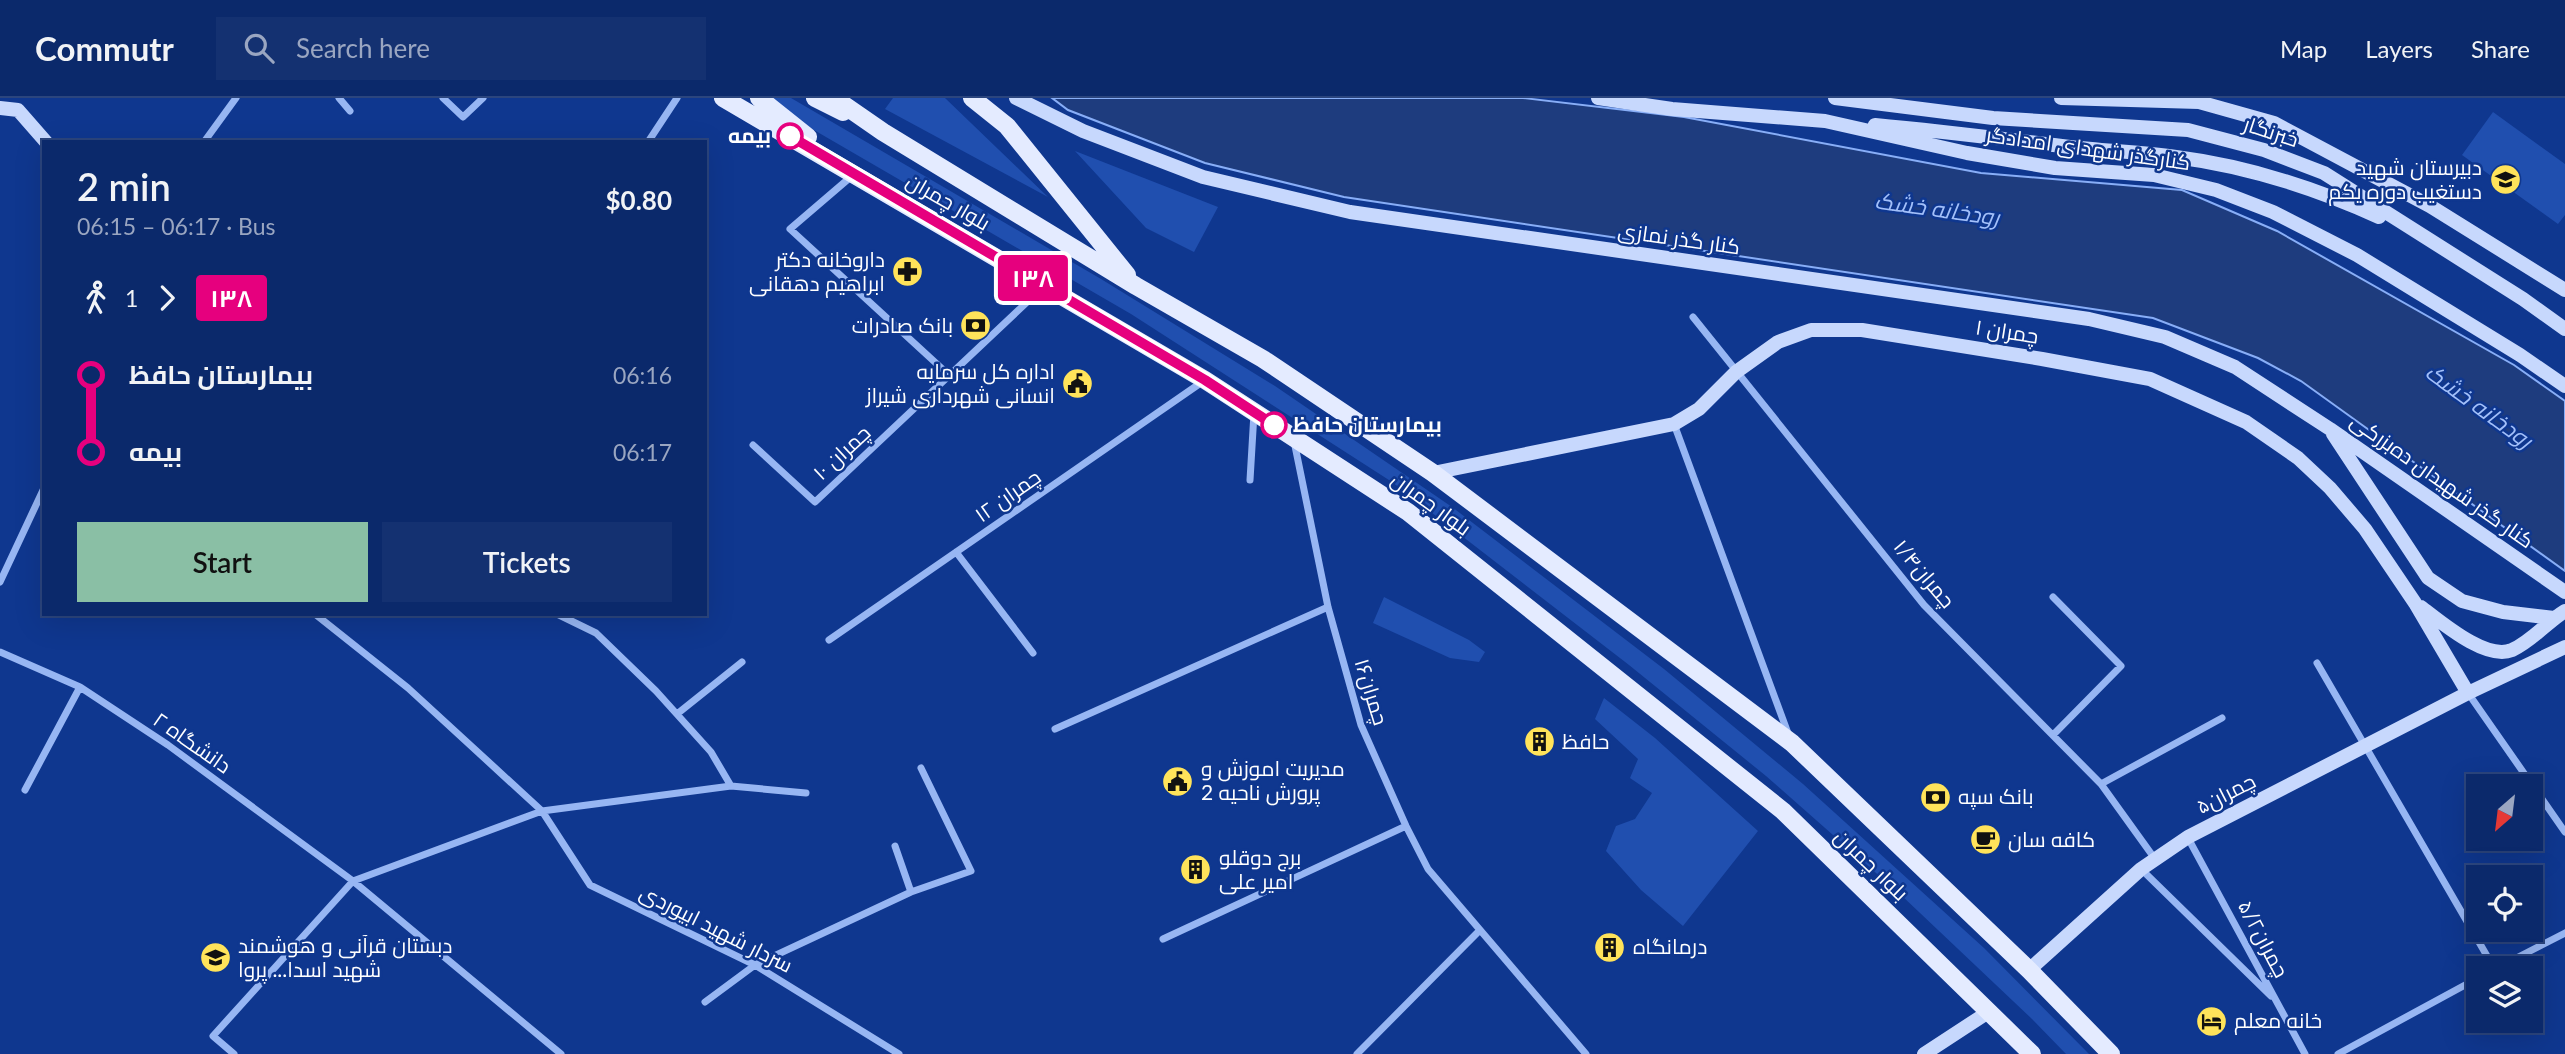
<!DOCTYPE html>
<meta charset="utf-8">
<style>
:root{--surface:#0b296b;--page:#143171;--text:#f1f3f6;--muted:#9aa6c1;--line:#2b457e;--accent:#8abfa5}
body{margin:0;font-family:Lato,Cairo,sans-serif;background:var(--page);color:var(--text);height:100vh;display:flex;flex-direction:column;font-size:26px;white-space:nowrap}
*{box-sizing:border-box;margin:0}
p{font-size:23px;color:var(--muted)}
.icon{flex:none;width:38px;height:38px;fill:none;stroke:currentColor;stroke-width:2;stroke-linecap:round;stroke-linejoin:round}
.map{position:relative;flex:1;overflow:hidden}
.sheet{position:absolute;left:42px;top:42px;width:665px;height:476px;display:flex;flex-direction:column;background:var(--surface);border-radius:0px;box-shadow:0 7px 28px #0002,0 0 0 2px var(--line)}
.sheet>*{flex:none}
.badge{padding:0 14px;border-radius:5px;font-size:24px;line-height:46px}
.needle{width:46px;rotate:208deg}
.buttons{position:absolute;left:2466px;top:676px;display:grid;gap:14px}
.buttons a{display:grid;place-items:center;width:77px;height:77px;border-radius:0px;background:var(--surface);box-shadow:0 7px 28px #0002,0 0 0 2px var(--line);font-size:35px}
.map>.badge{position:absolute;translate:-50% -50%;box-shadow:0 0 0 4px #fff}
.legs{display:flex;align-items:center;gap:10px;height:77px;padding:0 35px;font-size:23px}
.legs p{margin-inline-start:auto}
.head{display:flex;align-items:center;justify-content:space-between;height:119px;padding:0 35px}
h1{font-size:38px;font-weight:600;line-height:52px}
.primary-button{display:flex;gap:14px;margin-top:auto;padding:14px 35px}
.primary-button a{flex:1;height:80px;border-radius:0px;background:var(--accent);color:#111;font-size:28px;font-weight:600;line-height:80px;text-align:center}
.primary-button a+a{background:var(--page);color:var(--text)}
ul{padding:0 35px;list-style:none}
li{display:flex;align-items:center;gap:24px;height:77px;font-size:26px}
li i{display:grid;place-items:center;width:10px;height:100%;margin:0 9px;background:currentColor}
li i::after{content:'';width:18px;height:18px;margin:-9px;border:5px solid;border-radius:50%;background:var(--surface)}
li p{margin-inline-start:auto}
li:first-child i{background:linear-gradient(#0000 50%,currentColor 0)}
li:last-child i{background:linear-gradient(currentColor 50%,#0000 0)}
header{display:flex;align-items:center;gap:42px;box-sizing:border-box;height:98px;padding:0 35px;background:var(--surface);border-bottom:2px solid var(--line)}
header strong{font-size:33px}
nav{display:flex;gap:38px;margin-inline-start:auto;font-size:24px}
.search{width:490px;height:63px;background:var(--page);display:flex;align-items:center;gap:18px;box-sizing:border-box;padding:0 24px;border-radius:0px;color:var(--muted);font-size:26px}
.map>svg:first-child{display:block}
</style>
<header>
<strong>Commutr</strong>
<div class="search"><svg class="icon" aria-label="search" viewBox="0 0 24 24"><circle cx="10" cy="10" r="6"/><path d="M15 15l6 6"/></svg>Search here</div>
<nav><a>Map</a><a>Layers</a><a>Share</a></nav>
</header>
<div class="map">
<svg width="2565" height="956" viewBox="0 0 2565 956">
<rect width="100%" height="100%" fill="#0f378f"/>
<path fill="#204faf" d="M764 0H791L1101 181 1275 288 1452 409 1664 571 1803 686 1984 850 2089 956H2066L2032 921 1901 797 1766 678 1629 567 1392 384 1131 216 795 21Z
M893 0H945L1048 99 885 11Z
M2493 14 2565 66V117L2558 126 2462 57Z
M1075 53 1218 109 1194 154 1146 130Z
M1384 499 1469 542 1485 554 1479 564 1450 560 1373 525Z
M1604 600 1655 640 1758 733 1683 828 1641 792 1606 753 1616 728 1635 721 1652 695 1630 680 1638 661 1595 621Z"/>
<path fill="#1e3c7e" stroke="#88aef7" stroke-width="2" d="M1052 0H1523L1684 19 1981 75 2182 92 2277 133 2514 267 2565 303V473L2301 283 2258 260 2153 220 1344 99 1205 65 1068 12Z"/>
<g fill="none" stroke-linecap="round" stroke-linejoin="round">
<path stroke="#97b6f3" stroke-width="7" d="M339 0 350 13
M443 0 463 19 483 0
M204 44 236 0
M648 44 677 0
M853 77 790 131 950 278
M1693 219 1924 507 2101 686 2155 761
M1674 326 1789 638
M1294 343 1328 509 1361 627 1406 728 1428 771 1586 956
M753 347 815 404 1042 190
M1250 382 1254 315
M956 454 1033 555
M0 484 44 390
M2053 499 2121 568 2053 637
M315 516 408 590 542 713 590 787 755 867 899 956
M829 542 1205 282
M0 554 80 589 168 647 353 783 561 956
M2317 565 2494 870
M2468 595 2565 734
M677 616 742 564
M1055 631 1328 509
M2101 686 2222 620
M731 688 806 695
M25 692 80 589
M2188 740 2305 956
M895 748 911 794
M2141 771 2271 898
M1163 841 1406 728
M2497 870 2565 835
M705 904 755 867 911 794 971 773 921 670
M234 956 213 938 353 783 542 713 731 688 711 654 656 593 596 535 557 516
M1357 956 1480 832
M2338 956 2478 880"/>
<path stroke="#c7d8fd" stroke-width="14" d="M1016 0 1083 33 1203 79 1350 114 2089 221 2165 239 2235 269 2330 331 2565 494
M1598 0 1672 11 1825 23 1967 55 2055 70 2154 77 2216 92 2273 114 2357 157 2520 257 2565 288
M1835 0 1993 20 2188 32 2264 52 2324 75 2523 201 2565 231
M2061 0 2199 4 2274 25 2430 108 2565 192
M0 10 18 12 46 44
M1875 27C1940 33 2005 41 2070 49 2105 53 2141 54 2176 59 2246 68 2315 90 2379 119
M2333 336 2428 480 2462 503 2503 514 2554 520
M1433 375 1674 326 1699 311 1736 274 1778 244 1811 232H1862L2042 261 2150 281 2246 324 2298 360 2330 390 2365 431 2415 505 2468 595
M2421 509C2441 524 2486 563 2512 552 2532 543 2547 524 2565 513
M2029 872 2141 771 2188 739 2468 595 2565 549
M1924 956 1990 913"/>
<path stroke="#e4ebff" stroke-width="18" d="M723 0 1205 282 1408 414 1783 713 2032 956
M759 0 808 39
M815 0 843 14
M834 0 883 34 1136 188 1263 261 1433 375 1792 645 2029 872 2111 956
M972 0 1007 28 1127 177"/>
</g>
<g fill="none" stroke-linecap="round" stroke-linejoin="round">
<defs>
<path id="line-1" d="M790 38 1205 282 1274 327"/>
</defs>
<use href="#line-1" stroke="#fff" stroke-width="16"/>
<use href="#line-1" stroke="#e6007e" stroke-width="10"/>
</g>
<defs>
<symbol id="school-disc" viewBox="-11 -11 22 22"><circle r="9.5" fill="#ffe35a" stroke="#0f378f"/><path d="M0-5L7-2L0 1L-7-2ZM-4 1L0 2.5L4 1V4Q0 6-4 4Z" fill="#111"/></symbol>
<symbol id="pharmacy-disc" viewBox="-11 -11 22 22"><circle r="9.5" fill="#ffe35a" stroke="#0f378f"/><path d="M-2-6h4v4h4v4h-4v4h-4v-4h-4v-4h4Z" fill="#111"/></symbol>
<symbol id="bank-disc" viewBox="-11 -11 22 22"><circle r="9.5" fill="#ffe35a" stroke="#0f378f"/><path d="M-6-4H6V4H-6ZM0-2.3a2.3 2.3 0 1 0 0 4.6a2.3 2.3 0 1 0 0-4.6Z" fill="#111"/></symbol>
<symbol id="civic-disc" viewBox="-11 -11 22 22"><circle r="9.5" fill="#ffe35a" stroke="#0f378f"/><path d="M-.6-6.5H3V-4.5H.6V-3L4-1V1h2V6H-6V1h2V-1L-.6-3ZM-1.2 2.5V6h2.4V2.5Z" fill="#111"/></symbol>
<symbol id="building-disc" viewBox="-11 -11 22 22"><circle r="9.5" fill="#ffe35a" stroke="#0f378f"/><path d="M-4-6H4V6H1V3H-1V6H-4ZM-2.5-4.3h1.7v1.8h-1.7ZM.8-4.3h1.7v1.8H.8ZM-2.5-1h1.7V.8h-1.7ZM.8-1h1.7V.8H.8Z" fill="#111"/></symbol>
<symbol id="cafe-disc" viewBox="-11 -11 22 22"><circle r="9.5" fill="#ffe35a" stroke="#0f378f"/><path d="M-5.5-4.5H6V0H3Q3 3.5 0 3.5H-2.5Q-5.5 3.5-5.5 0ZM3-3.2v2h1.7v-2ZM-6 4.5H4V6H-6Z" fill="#111"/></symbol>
<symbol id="hotel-disc" viewBox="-11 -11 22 22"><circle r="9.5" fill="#ffe35a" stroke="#0f378f"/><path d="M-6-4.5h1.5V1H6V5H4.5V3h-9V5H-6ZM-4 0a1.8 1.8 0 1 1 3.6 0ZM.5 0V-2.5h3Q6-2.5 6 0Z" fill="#111"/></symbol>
</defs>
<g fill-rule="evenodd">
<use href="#school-disc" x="2488" y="64" width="35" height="35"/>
<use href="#pharmacy-disc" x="890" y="156" width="35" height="35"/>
<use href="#bank-disc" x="958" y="210" width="35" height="35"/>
<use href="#civic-disc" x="1060" y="268" width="35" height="35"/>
<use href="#building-disc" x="1522" y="626" width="35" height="35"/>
<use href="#civic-disc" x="1160" y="666" width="35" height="35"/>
<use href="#bank-disc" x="1918" y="682" width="35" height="35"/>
<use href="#cafe-disc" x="1968" y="724" width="35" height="35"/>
<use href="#building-disc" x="1178" y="754" width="35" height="35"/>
<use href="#building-disc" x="1592" y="832" width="35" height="35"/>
<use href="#school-disc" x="198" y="842" width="35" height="35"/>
<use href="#hotel-disc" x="2194" y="906" width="35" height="35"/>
</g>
<g fill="#fff" stroke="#e6007e" stroke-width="3.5">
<circle cx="790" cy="38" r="12"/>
<circle cx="1274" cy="327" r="12"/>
</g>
<g text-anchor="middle" stroke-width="5" stroke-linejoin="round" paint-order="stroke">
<g font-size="21" fill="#fff" stroke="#0f378f">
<text transform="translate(2271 34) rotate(18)" y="7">خبرنگار</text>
<text transform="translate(2088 51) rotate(8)" y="7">کنارگذر شهدای امدادگر</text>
<text transform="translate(948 104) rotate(30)" y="7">بلوار چمران</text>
<text transform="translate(1679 141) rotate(8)" y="7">کنار گذر نمازی</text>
<text transform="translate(2007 234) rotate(9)" y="7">چمران ۱</text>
<text transform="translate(842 355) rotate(-43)" y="7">۱۰ چمران</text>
<text transform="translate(2442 383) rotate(35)" y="7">کنار گذر شهیدان ده‌بزرکی</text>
<text transform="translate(1008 398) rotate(-35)" y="7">۱۲ چمران</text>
<text transform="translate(1431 406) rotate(36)" y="7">بلوار چمران</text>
<text transform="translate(1924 476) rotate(50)" y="7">چمران۱/۴</text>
<text transform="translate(1371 594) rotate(73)" y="7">چمران۱۶</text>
<text transform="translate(192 645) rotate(35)" y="7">۲ دانشگاه</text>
<text transform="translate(2226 696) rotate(-27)" y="7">چمران۵</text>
<text transform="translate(1871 767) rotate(44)" y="7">بلوار چمران</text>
<text transform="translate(716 831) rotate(27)" y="7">سردار شهید ابیوردی</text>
<text transform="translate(2263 841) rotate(62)" y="7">چمران۵/۲</text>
</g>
<g font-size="21" font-weight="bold" fill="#fff" stroke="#0f378f" text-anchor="end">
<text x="771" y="45">بیمه</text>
<text x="1293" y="334" text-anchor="start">بیمارستان حافظ</text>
</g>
<g font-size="21" fill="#fff" stroke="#0f378f" text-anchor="start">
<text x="2482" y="77" text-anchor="end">دبیرستان شهید<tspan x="2482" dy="24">دستغیب دوره یکم</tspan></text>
<text x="885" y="169" text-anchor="end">داروخانه دکتر<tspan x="885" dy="24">ابراهیم دهقانی</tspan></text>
<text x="953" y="235" text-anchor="end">بانک صادرات</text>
<text x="1055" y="281" text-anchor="end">اداره کل سرمایه<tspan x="1055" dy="24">انسانی شهرداری شیراز</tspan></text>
<text x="1562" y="651">حافظ</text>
<text x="1201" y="678">مدیریت اموزش و<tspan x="1201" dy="24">پرورش ناحیه 2</tspan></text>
<text x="1958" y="706">بانک سپه</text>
<text x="2008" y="749">کافه سان</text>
<text x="1219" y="767">برج دوقلو<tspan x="1219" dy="24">امیر علی</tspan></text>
<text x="238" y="855">دبستان قرآنی و هوشمند<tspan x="238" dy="24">شهید اسدا... پروا</tspan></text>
<text x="1633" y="856">درمانگاه</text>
<text x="2234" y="930">خانه معلم</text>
</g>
<g font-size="23" font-style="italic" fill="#a3c0fa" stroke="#0f378f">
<text transform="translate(1937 111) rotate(8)" y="8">رودخانه خشک</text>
<text transform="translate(2479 308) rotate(36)" y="8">رودخانه خشک</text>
</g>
</g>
</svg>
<div class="buttons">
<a><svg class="needle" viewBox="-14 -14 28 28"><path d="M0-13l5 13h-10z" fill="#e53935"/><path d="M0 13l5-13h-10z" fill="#9aa6c1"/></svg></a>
<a><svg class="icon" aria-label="locate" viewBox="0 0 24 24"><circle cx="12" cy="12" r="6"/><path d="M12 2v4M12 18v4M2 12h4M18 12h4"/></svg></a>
<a><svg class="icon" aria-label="layers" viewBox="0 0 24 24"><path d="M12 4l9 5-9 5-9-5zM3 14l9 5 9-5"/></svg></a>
</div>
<b class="badge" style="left:1033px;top:180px;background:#e6007e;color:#fff">۱۳۸</b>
<section class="sheet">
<div class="head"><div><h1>2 min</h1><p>06:15 – 06:17 · Bus</p></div><b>$0.80</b></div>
<div class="legs"><svg class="icon" aria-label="walk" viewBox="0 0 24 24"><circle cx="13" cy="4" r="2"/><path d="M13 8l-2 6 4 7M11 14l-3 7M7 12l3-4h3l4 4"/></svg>1<svg class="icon" aria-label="forward" viewBox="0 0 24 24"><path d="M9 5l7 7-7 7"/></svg><b class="badge" style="background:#e6007e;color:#fff">۱۳۸</b></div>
<ul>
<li><i style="color:#e6007e"></i><b>بیمارستان حافظ</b><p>06:16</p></li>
<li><i style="color:#e6007e"></i><b>بیمه</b><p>06:17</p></li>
</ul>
<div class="primary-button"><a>Start</a><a>Tickets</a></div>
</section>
</div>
